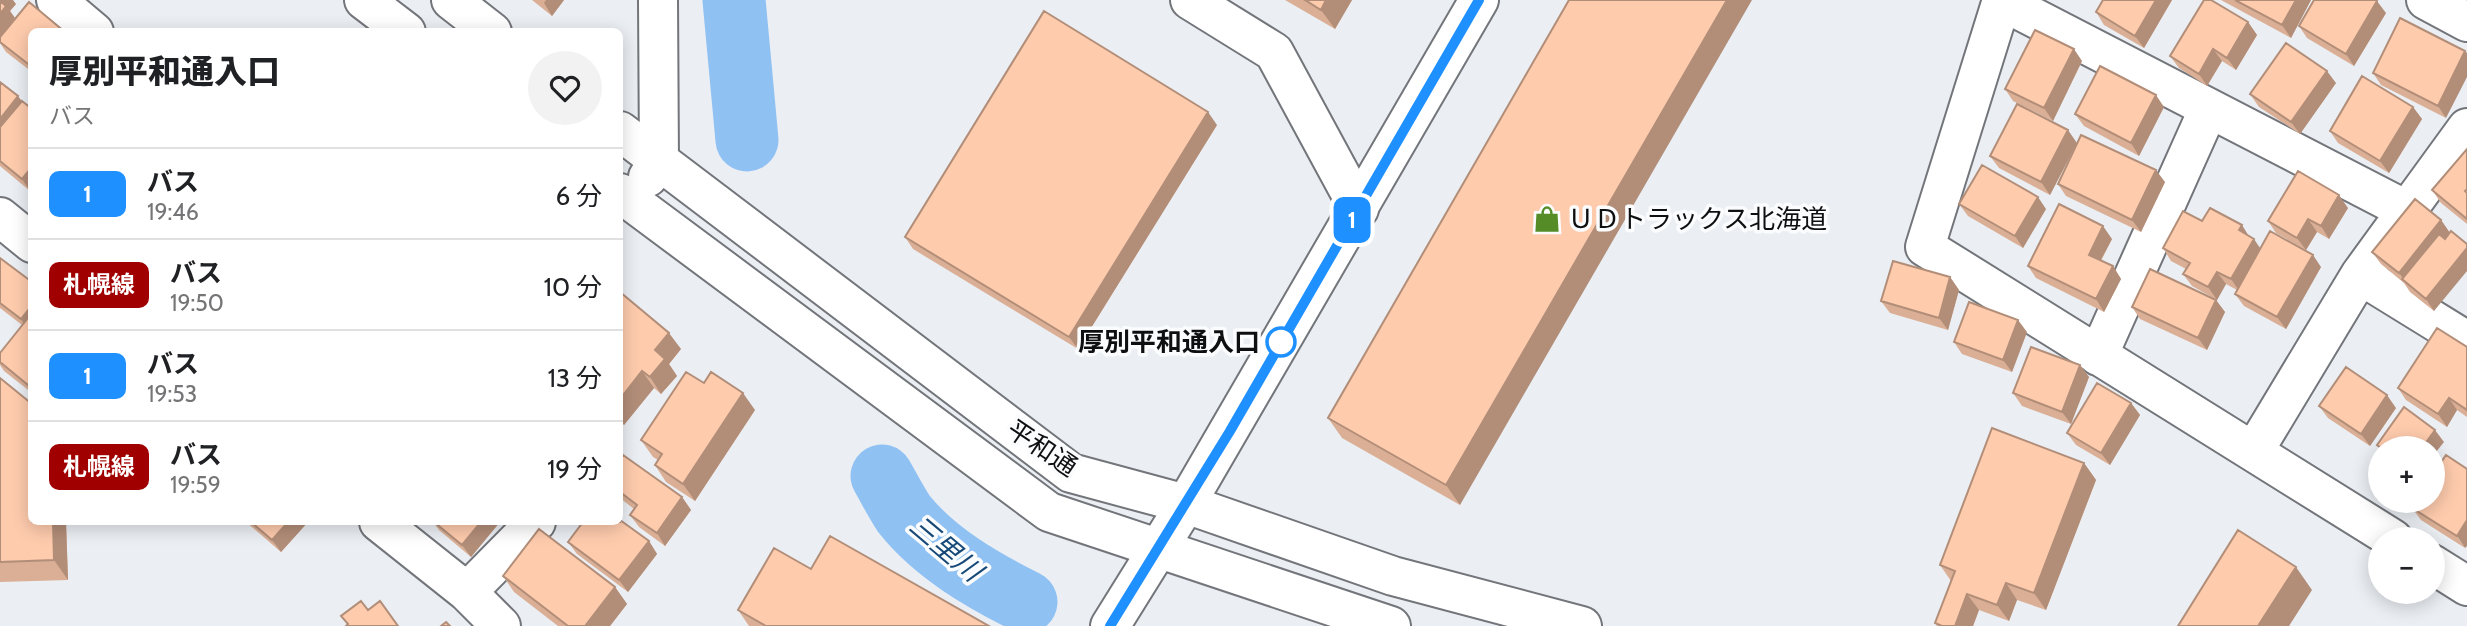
<!DOCTYPE html>
<html lang="ja">
<meta charset="utf-8">
<style>
:root{--surface:#fff;--page:#f2f2f2;--text:#202124;--muted:#757577;--line:#e0e0e0}
body{margin:0;font-family:Cabin,"Noto Sans JP",sans-serif;background:var(--page);color:var(--text);height:100vh;display:flex;flex-direction:column;font-size:26px;white-space:nowrap}
*{box-sizing:border-box;margin:0}
p{font-size:23px;color:var(--muted)}
.icon{flex:none;width:38px;height:38px;fill:none;stroke:currentColor;stroke-width:2;stroke-linecap:round;stroke-linejoin:round}
.map{position:relative;flex:1;overflow:hidden}
.panel{position:absolute;left:28px;top:28px;width:595px;height:497px;display:flex;flex-direction:column;background:var(--surface);border-radius:10px;box-shadow:0 4px 18px #0003}
.panel>*{flex:none}
.badge{padding:0 14px;border-radius:10px;font-size:24px;line-height:46px}
.tools{position:absolute;left:2368px;top:436px;display:grid;gap:14px}
.tools a{display:grid;place-items:center;width:77px;height:77px;border-radius:50%;background:var(--surface);box-shadow:0 4px 18px #0003;font-size:35px}
.map>.badge{position:absolute;translate:-50% -50%;box-shadow:0 0 0 4px #fff}
.round{display:grid;place-items:center;flex:none;width:74px;height:74px;border-radius:37px;background:var(--page)}
.headline{display:flex;align-items:center;justify-content:space-between;height:119px;padding:0 21px}
h1{font-size:33px;font-weight:800;line-height:52px}
ul{padding:0;list-style:none}
li{display:flex;align-items:center;gap:21px;height:91px;padding:0 21px;border-top:2px solid var(--line)}
li div{flex:1}
li b{display:block;font-size:26px}
li em{font-style:normal}
li .badge{min-width:77px;font-weight:700;text-align:center}
.map>svg:first-child{display:block}
</style>
<div class="map">
<svg width="2467" height="626" viewBox="0 0 2467 626">
<rect width="100%" height="100%" fill="#ebeff4"/>
<g fill="none" stroke-linecap="round" stroke-linejoin="round">
<path stroke="#90c1f3" stroke-width="63" d="M734 0 747 140
M882 476C889 488 896 502 904 514 935 553 982 580 1026 602"/>
<defs>
<path id="minor" d="M56 0 94 32
M364 0 406 32
M451 0 492 32
M1190 0 1274 52 1359 209
M2002 0 1925 247 2393 539
M2426 0 2467 22
M2002 1 2406 210
M620 131 1071 473 1186 504 1393 576 1582 626
M648 177 659 161 658 0
M620 193 1049 512 1391 626
M0 217 32 243
M2360 275 2467 341
M2098 356 2209 108
M2254 451 2360 275 2467 128
M379 522 467 592 501 626
M2432 564 2467 586
M467 592 536 522"/>
<path id="highway" d="M1110 626 1186 504 1479 0"/>
</defs>
<use href="#minor" stroke="#72757a" stroke-width="42"/>
<use href="#highway" stroke="#72757a" stroke-width="42"/>
<use href="#minor" stroke="#fff" stroke-width="38"/>
<use href="#highway" stroke="#fff" stroke-width="38"/>
</g>
<path fill="#daaf95" d="M0 0 16 4 10 11 15 18 32 32V72L6 52 0 43Z
M532 0H564L552 16Z
M1285 0H1352L1335 29Z
M1569 0 1460 505 1342 438 1328 418Z
M2172 0 2144 48 2104 25 2096 12Z
M2221 0H2311L2291 38Z
M2386 13 2354 66 2307 38 2299 26Z
M2400 18 2446 118 2381 85 2373 73Z
M2248 22 2257 35 2236 70 2222 61 2207 86 2179 68 2170 56Z
M2082 61 2053 121 2013 101 2005 89Z
M0 82 32 109V190L30 191 0 166Z
M2336 83 2300 134 2259 107 2250 94Z
M2164 107 2139 156 2084 126 2075 114Z
M2413 107 2422 119 2389 173 2338 143 2330 131Z
M1217 125 1078 349 913 249 905 237Z
M2077 143 2050 195 1999 168 1990 156Z
M2467 149V224L2441 203 2432 190Z
M2165 182 2141 232 2066 196 2058 184Z
M1959 204 2046 209 2023 248 1968 216Z
M2348 208 2329 239 2317 232 2306 250 2276 233 2268 221Z
M2441 220 2450 233 2434 311 2410 292 2404 283 2381 264 2372 252Z
M2202 221 2249 236 2260 248 2321 267 2286 329 2244 306 2235 294 2237 290 2226 284 2217 300 2192 286 2183 274 2186 269 2171 261 2163 248Z
M2112 239 2101 261 2113 266 2121 279 2104 312 2036 278 2028 266Z
M0 258 32 282V393L4 371 0 365V353L22 325 0 308Z
M1950 277 1959 290 1948 330 1890 313 1881 301Z
M620 292 681 349 669 364 677 376 661 394 654 388 624 425 620 421Z
M2216 300 2225 312 2207 350 2140 319 2132 307Z
M2027 332 2012 372 1962 354 1954 342Z
M2467 347V417L2457 410 2447 427 2406 400 2398 388Z
M2080 365 2089 377 2071 424 2022 406 2013 393Z
M0 378 32 522H66L68 580 0 582Z
M704 383 755 410 695 501 666 482 655 465 658 460 653 457 641 440Z
M2131 403 2140 415 2110 465 2076 445 2067 433Z
M2319 406 2396 408 2370 446 2328 418Z
M620 460 682 497 691 510 665 546 639 527 630 515 634 509 620 498Z
M2084 463 2096 480 2046 610 2017 600 2009 621 1979 610 1973 626H1937L1935 623 1951 581 1940 565Z
M2432 500 2465 548 2421 520 2412 508Z
M246 522H308L281 552Z
M433 522H500L471 557 439 530Z
M649 541 657 554 628 592 577 554 568 542Z
M811 569 989 626H749L738 610Z
M503 576 615 587 627 604 610 626H558L514 592Z"/>
<path fill="#b28e79" d="M0 0H13L16 4 10 11 15 18 0 37Z
M546 0H564L552 16 544 3Z
M1326 0H1352L1335 29 1321 10Z
M1727 0H1752L1460 505 1446 485Z
M2156 0H2172L2144 48 2135 36Z
M2296 0H2311L2291 38 2282 25Z
M2377 1 2386 13 2354 66 2346 54Z
M2248 22 2257 35 2236 70 2227 58Z
M2074 49 2082 61 2053 121 2044 108Z
M2213 49 2222 61 2207 86 2199 74Z
M2465 51 2467 53V77L2446 118 2438 106Z
M2327 71 2336 83 2300 134 2291 122Z
M2156 95 2164 107 2139 156 2131 143Z
M18 96 27 109 0 142V119Z
M2413 107 2422 119 2389 173 2380 161Z
M1208 112 1217 125 1078 349 1069 337Z
M2068 130 2077 143 2050 195 2041 182Z
M32 167V184L29 182 32 186 30 191 22 179Z
M2156 170 2165 182 2141 232 2132 220Z
M2339 195 2348 208 2329 239 2321 226Z
M2038 197 2046 209 2023 248 2015 236Z
M2308 219 2317 232 2306 250 2297 238Z
M2441 220 2450 233 2408 284 2399 273Z
M2242 225 2250 238 2239 230Z
M2103 226 2112 239 2097 267 2089 255Z
M2254 239 2262 251 2240 292 2231 279Z
M2467 248V271L2434 311 2426 299Z
M2313 255 2321 267 2286 329 2277 317Z
M2113 266 2121 279 2104 312 2096 299Z
M2217 272 2226 284 2217 300 2208 287Z
M1950 277 1959 290 1948 330 1939 318Z
M2216 300 2225 312 2207 350 2198 338Z
M32 305V328L29 331 21 319Z
M2018 320 2027 332 2012 372 2003 360Z
M669 333 681 349 669 364 677 376 661 394 650 377 655 350Z
M2080 365 2089 377 2071 424 2062 412Z
M642 371 654 388 624 425 620 419V399Z
M32 380V390L28 385Z
M743 393 755 410 695 501 683 484Z
M2387 395 2396 408 2370 446 2361 434Z
M2449 398 2457 410 2447 427 2438 414Z
M2131 403 2140 415 2110 465 2101 453Z
M2435 430 2444 442 2432 457V448H2422Z
M2084 463 2096 480 2046 610 2034 593Z
M682 497 691 510 665 546 657 533Z
M2467 520V546L2465 548 2457 536Z
M53 522H66L68 580 54 560Z
M288 522H308L281 552 272 540Z
M481 522H500L471 557 462 545Z
M649 541 657 554 628 592 619 580Z
M2296 567 2312 590 2289 626H2258Z
M2006 583 2017 600 2009 621 1997 605Z
M615 587 627 604 610 626H585Z
M1967 594 1979 610 1973 626H1955Z"/>
<path fill="#fecbad" stroke="#b28e79" stroke-width="2" d="M1305 0H1326L1321 10Z
M1569 0H1727L1446 485 1328 418Z
M2103 0H2156L2135 36 2096 12Z
M2204 0H2211L2248 22 2227 58 2213 49 2199 74 2170 56Z
M2235 0H2296L2282 25Z
M2314 0H2375L2377 1 2346 54 2299 26Z
M0 1 6 6 0 14Z
M29 2 65 32H32V67L0 42V37Z
M1044 11 1208 112 1069 337 905 237Z
M2400 18 2465 51 2438 106 2373 73Z
M2035 30 2074 49 2044 108 2005 89Z
M2286 43 2327 71 2291 122 2250 94Z
M2100 66 2156 95 2131 143 2075 114Z
M2362 76 2413 107 2380 161 2330 131Z
M0 82 18 96 0 119Z
M22 101 32 109V167L22 179 0 161V127Z
M2017 104 2068 130 2041 182 1990 156Z
M2081 135 2156 170 2132 220 2058 184Z
M2467 149V189L2465 191 2467 193V219L2432 190Z
M1982 165 2038 197 2015 236 1959 204Z
M2298 171 2339 195 2321 226 2308 219 2297 238 2268 221Z
M2415 199 2441 220 2399 273 2372 252Z
M2059 204 2103 226 2089 255 2113 266 2096 299 2028 266Z
M2210 208 2242 225 2239 230 2254 239 2231 279 2217 272 2208 287 2183 274 2190 263 2163 248 2183 211 2202 221Z
M2270 231 2313 255 2277 317 2235 294Z
M2451 231 2467 244V248L2426 299 2402 279 2439 234 2445 239Z
M0 258 32 282V305L21 319 0 303Z
M1893 261 1950 277 1939 318 1881 301Z
M2150 269 2216 300 2198 338 2132 307Z
M620 292 669 333 655 350 665 359 650 377 642 371 620 399Z
M1969 302 2018 320 2003 360 1954 342Z
M32 313V380L28 385 0 362V353Z
M2437 328 2467 347V410L2449 398 2438 414 2398 388Z
M2031 347 2080 365 2062 412 2013 393Z
M2346 367 2387 395 2361 434 2319 406Z
M686 372 704 383 711 372 743 393 683 484 655 465 662 454 641 440Z
M0 378 32 404V522H53L54 560 0 562Z
M2097 383 2131 403 2101 453 2067 433Z
M2404 407 2435 430 2422 448H2381L2377 445Z
M1992 428 2084 463 2034 593 2006 583 1997 605 1967 594 1955 626H1942L1935 623 1955 571 1940 565Z
M623 455 682 497 657 533 630 515 637 505 620 492V460Z
M2446 455 2467 469V520L2457 536 2412 508 2417 500H2432V476Z
M620 520 649 541 619 580 568 542 583 522H620Z
M251 522H288L272 540Z
M434 522H481L462 545Z
M539 529 615 587 585 626H568L503 576Z
M2238 530 2296 567 2258 626H2178Z
M830 536 989 626H766L738 610 774 548 811 569Z
M361 601 368 610 380 601 398 626H346L348 624 341 616Z
M446 622 450 626H441Z"/>
<g fill="none" stroke-linecap="round" stroke-linejoin="round">
<defs>
<path id="line" d="M1110 626 1230 431 1479 0"/>
</defs>
<use href="#line" stroke="#fff" stroke-width="16"/>
<use href="#line" stroke="#1e90ff" stroke-width="10"/>
</g>
<defs>
<symbol id="shop-bare" viewBox="-9 -9 18 18"><path d="M-5-2.5h2.3a2.7 3.5 0 0 1 5.4 0H5L5.5 6h-11ZM-1.5-2.5h3a1.5 2.3 0 0 0-3 0Z" fill="#558c27" stroke="#fbfcfe" stroke-width="2.5" paint-order="stroke"/></symbol>
</defs>
<g fill-rule="evenodd">
<use href="#shop-bare" x="1528" y="200" width="38" height="38"/>
</g>
<circle fill="#fff" stroke="#1e90ff" stroke-width="3.5" cx="1281" cy="342" r="14"/>
<g text-anchor="middle" stroke-width="7" stroke-linejoin="round" paint-order="stroke">
<g font-size="26" fill="#0e0f11" stroke="#fbfcfe" text-anchor="start">
<text x="1568" y="228">ＵＤトラックス北海道</text>
</g>
<g font-size="26" font-weight="bold" fill="#0e0f11" stroke="#fbfcfe" text-anchor="end">
<text x="1260" y="351">厚別平和通入口</text>
</g>
<g font-size="26" fill="#0e0f11" stroke="#fbfcfe">
<text transform="translate(1042 448) rotate(34)" y="9">平和通</text>
</g>
<g font-size="28" font-style="italic" fill="#164977" stroke="#fbfcfe">
<text transform="translate(946 548) rotate(40)" y="10">三里川</text>
</g>
</g>
</svg>
<div class="tools">
<a>+</a>
<a>−</a>
</div>
<b class="badge" style="left:1352px;top:220px;background:#1e90ff;color:#fff">1</b>
<section class="panel">
<div class="headline"><div><h1>厚別平和通入口</h1><p>バス</p></div><a class="round"><svg class="icon" aria-label="heart" viewBox="0 0 24 24"><path d="M12 20l-8-8c-3-5 5-10 8-4 3-6 11-1 8 4z"/></svg></a></div>
<ul>
<li><span class="badge" style="background:#1e90ff;color:#fff">1</span><div><b>バス</b><p>19:46</p></div><em>6 分</em></li>
<li><span class="badge" style="background:#a00000;color:#fff">札幌線</span><div><b>バス</b><p>19:50</p></div><em>10 分</em></li>
<li><span class="badge" style="background:#1e90ff;color:#fff">1</span><div><b>バス</b><p>19:53</p></div><em>13 分</em></li>
<li><span class="badge" style="background:#a00000;color:#fff">札幌線</span><div><b>バス</b><p>19:59</p></div><em>19 分</em></li>
</ul>
</section>
</div>
